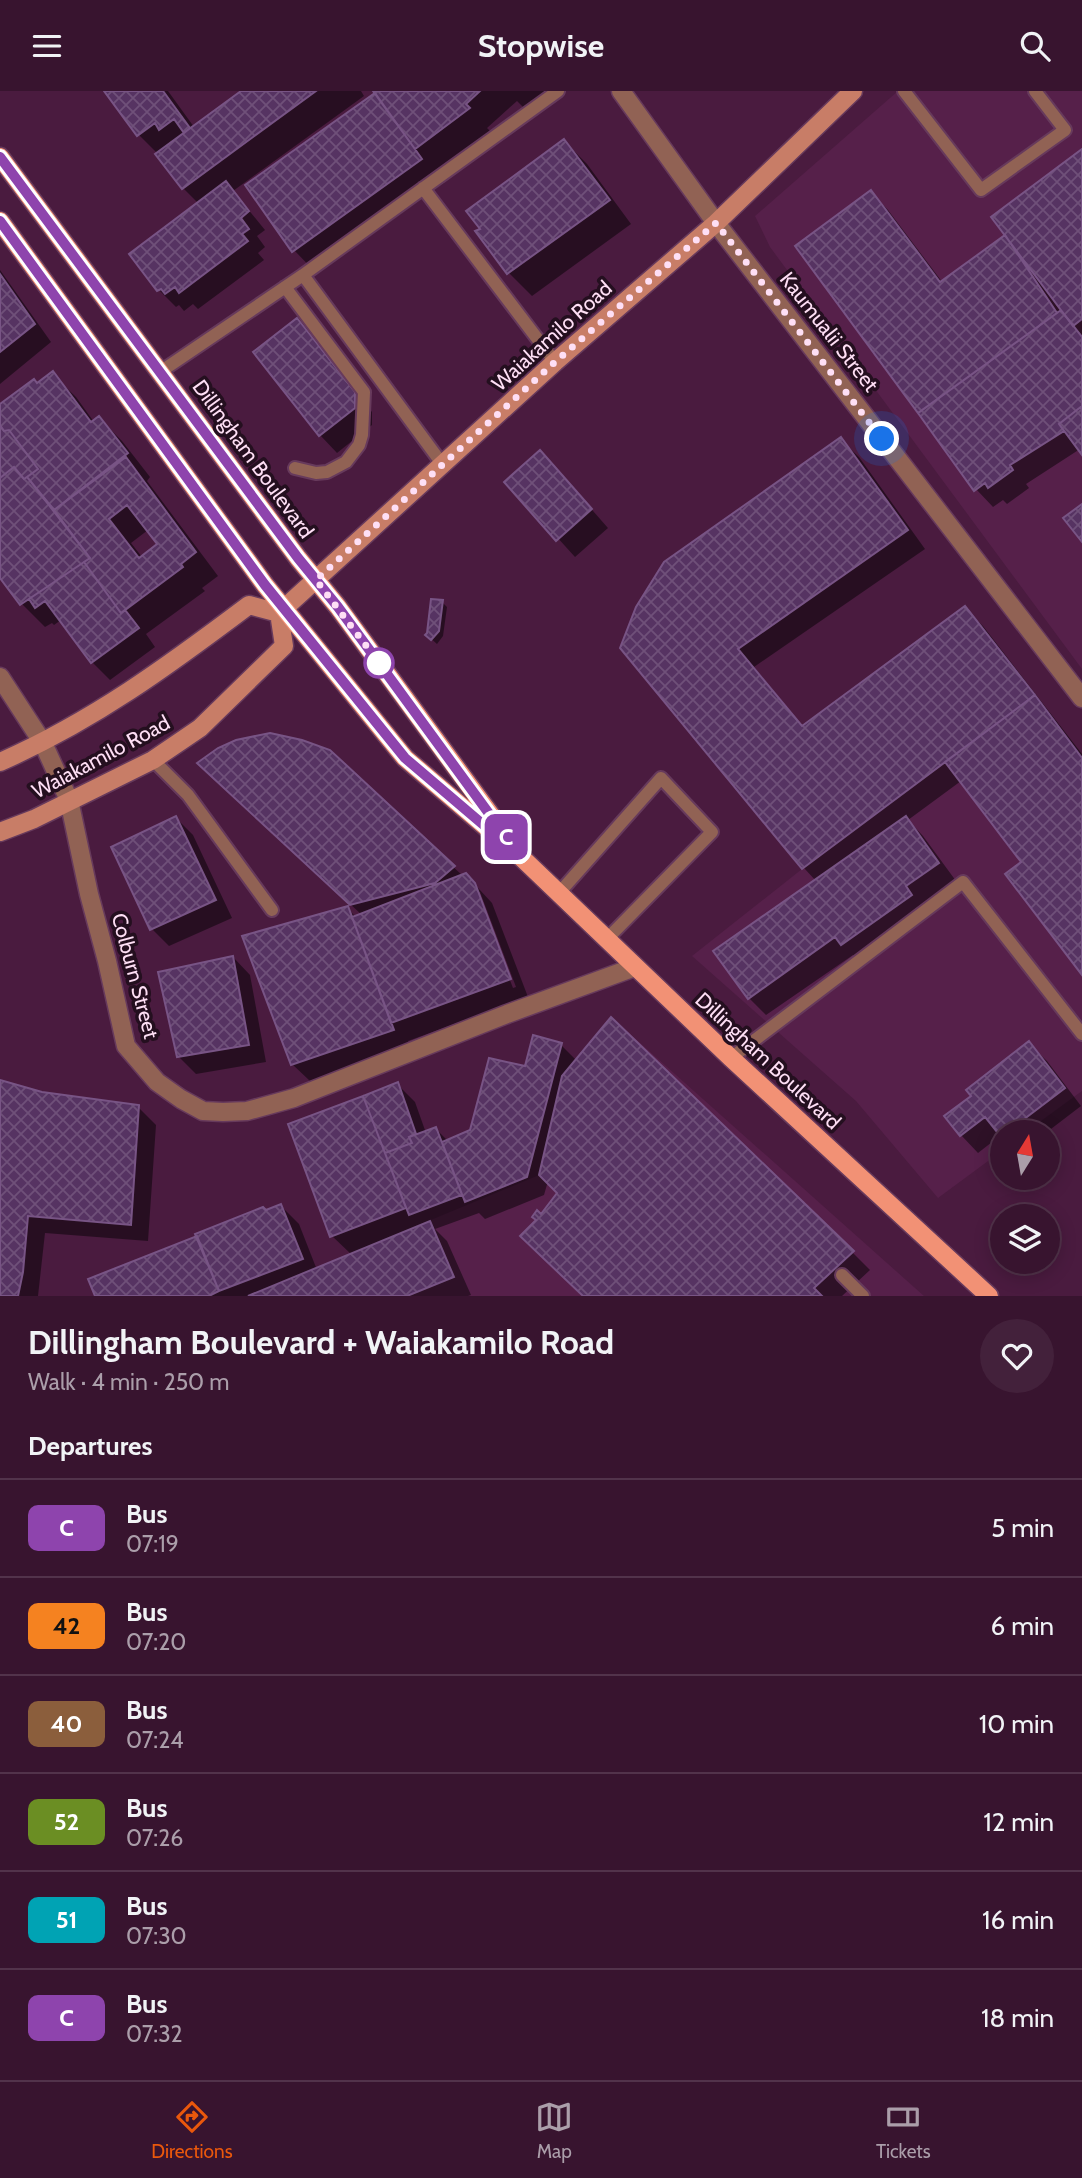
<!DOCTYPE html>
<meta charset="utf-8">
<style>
:root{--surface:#38142f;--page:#43213b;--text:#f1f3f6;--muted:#ab9eaa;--line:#52334b;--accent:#ea580c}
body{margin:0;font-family:Cabin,sans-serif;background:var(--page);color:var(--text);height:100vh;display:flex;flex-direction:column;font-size:26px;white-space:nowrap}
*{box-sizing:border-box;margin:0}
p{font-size:23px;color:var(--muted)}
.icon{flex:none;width:38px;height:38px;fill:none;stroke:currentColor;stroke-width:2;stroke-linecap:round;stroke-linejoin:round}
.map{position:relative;height:1205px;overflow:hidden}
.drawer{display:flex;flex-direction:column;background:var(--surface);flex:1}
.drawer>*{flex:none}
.badge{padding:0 14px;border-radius:10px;font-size:24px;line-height:46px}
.needle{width:46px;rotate:11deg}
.tools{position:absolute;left:990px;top:1029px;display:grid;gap:14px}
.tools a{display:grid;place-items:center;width:70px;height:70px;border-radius:50%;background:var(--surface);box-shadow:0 4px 18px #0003,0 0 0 2px var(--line);font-size:35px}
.you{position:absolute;width:35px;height:35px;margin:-18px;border:5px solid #fff;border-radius:50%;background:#1a73e8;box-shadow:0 0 0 10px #1a73e833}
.map>.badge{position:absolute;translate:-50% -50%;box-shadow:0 0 0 4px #fff}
h2{padding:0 28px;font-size:26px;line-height:63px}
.round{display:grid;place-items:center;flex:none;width:74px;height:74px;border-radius:37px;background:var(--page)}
.headline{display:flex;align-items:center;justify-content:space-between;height:119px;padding:0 28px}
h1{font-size:33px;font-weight:700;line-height:52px}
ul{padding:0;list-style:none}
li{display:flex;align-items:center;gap:21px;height:98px;padding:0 28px;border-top:2px solid var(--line)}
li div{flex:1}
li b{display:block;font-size:26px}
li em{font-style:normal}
li .badge{min-width:77px;font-weight:700;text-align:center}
header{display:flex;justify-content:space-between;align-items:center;height:91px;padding:0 28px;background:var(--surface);font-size:32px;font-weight:700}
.dock{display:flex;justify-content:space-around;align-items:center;height:98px;border-top:2px solid var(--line);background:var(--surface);font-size:19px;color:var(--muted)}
.dock a{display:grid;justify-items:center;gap:4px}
.dock .current{color:var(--accent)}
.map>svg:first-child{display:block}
</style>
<header><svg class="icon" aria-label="menu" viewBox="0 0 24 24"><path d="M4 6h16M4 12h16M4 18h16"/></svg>Stopwise<svg class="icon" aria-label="search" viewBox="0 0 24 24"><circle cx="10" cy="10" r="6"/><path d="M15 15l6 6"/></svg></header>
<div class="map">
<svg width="1082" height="1205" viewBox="0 0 1082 1205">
<defs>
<pattern id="building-cross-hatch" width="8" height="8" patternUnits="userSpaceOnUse" patternTransform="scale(1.75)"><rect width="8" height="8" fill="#563362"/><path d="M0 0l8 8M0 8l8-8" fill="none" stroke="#6f5079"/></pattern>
</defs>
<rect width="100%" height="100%" fill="#4a1b3f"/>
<path fill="#56204a" d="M898 0H1082V578L770 156 755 125Z
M1035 604 1082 667V1000L1026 1041H1003V1059L938 1107 856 1010 692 865 802 778Z
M611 926 924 1205H248L539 1084 562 985Z"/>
<path fill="#0007" fill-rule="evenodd" d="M107 0H168L194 36 244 0H361L364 5 233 100 265 139 257 145 265 156 258 162 264 169 198 218 193 213 184 220 179 214 176 216 159 199 199 113 183 97 158 63 138 43Z
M376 0H547L525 18 517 10 487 37 491 41 437 82 444 92 317 183 294 159 378 2Z
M564 50 587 73 631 133 532 205 509 182 478 141Z
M1082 60V361L1080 358 1026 393 1029 397 1007 413 1003 409 993 416 976 398 871 101 888 119 943 192 1007 144ZM1056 209 1064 219 1061 221 1054 211Z
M0 179 51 251 0 293Z
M297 229 315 247 372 321V334L337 362 320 344Z
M52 283 76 306 94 331 99 327 122 350 150 386 147 390 218 485 202 497 205 500 146 543 155 556 110 589 92 571 61 529 54 534 52 532 45 536 22 513 0 484V315L37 294ZM148 439 159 454 142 466 131 452Z
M841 349 859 366 925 458 754 576 803 636 965 518 983 535 1082 663V882L1023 771 961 690 908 729 923 745 956 790 922 814 928 823 860 871 853 864 766 924 749 907 816 790 804 777 622 557Z
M557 379 608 437 575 466 507 391Z
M442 511 447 516 443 545 437 553 427 544Z
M329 661 463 785 466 784 492 812 528 906 408 950 410 956 310 990 292 973 347 817 356 826 362 824 222 695ZM476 801H480L516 896 513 897Z
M176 727 193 744 232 827 169 855 152 838Z
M233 866 250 884 266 971 196 983 178 965Z
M1029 953 1047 970 1081 1015 1047 1041H1003V1046L1001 1044 978 1062 961 1044 973 1006Z
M561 954 577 970 852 1161 870 1179 842 1205H585L540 1162 542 1125 559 1102 548 1090 544 1104 485 1128 479 1122 435 1138 447 1150 471 1204 468 1205H96L90 1189 281 1115 299 1133 317 1179 352 1164 332 1145 290 1034 397 993 415 1011 426 1042 436 1038 448 1050 471 1040 527 977Z
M0 991 42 1002 138 1016 156 1034 148 1150 45 1142 38 1205H0Z"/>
<path fill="url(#building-cross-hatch)" stroke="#785485" stroke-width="2" fill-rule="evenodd" d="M104 0H163L190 37 184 42 174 28 159 39 155 32 137 45Z
M241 0H316L182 98 155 63Z
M373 0H480L466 13 470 17 415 58Z
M375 2 422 68 292 161 245 94Z
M564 48 610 109 507 183 475 140 480 138 466 120Z
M1082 58V228L1073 235 991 126Z
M226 90 249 120 241 127 249 138 242 143 248 150 179 202 175 196 165 203 161 198 157 200 129 163Z
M871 99 940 191 1005 144 1057 222 918 322 795 155Z
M0 183 35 233 0 261Z
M1061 219 1082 246V315L1059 333 1064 340 1010 374 1013 379 988 397 985 392 974 400 918 322Z
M297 227 355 301V317L319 345 253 261Z
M53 280 91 331 99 325 128 362 54 419 27 386 38 378 9 339 4 340 0 334V313L34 288 37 292Z
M1082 315V364L1059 333Z
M0 334 4 340 9 339 38 378 24 388 14 376 0 387Z
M841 346 908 439 738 558 802 635 965 515 1035 604 802 778 620 557 636 516 664 471Z
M540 359 592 418 556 450 504 391Z
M126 366 196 461 181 473 183 476 121 522 84 471 90 467 54 419ZM127 414 157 453 139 467 109 428Z
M14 376 24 388 27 386 90 467 20 514 0 487V387Z
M1082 413V451L1063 427Z
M84 471 121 522 125 519 139 537 91 572 45 510 35 517 29 508Z
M431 508 443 509 439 540 431 549 425 544 427 542Z
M1035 604 1082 667V884L1005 783 1021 771 945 671Z
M270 642 302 649 330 659 455 775 435 792 350 814 197 672 218 657 236 649Z
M176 725 216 809 150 839 111 756Z
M906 725 939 772 906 795 912 804 841 854 835 846 748 908 713 860Z
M466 782 475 792 511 888 391 932 352 826Z
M348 815 394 939 291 974 242 845Z
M233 865 249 954 177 966 158 881Z
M611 926 854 1160 814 1197 822 1205H583L520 1145 536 1129 532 1126 537 1119 541 1123 557 1102 539 1084 562 985Z
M533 944 562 952 527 1086 465 1111 442 1051 470 1039 489 967 525 975Z
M1029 950 1065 997 1007 1041H1003L1001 1046 985 1026 960 1045 944 1025 971 1005 966 999Z
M0 989 42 1001 139 1014 131 1134 28 1125 23 1181 18 1205H0Z
M398 991 416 1043 409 1046 412 1052 385 1062 363 1005Z
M363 1005 406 1117 330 1146 288 1033Z
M436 1036 462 1104 409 1124 385 1062 412 1052 409 1046Z
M281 1113 303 1168 219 1200 195 1143 263 1116 266 1119Z
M430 1130 454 1186 407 1205H248Z
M197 1145 219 1200 209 1205H95L88 1188Z"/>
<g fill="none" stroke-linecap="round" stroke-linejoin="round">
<defs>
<path id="service" d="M904 0 981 99 1065 39 1035 0
M423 97 555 271
M303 184 443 374
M285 196 364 301 362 344 359 354 346 371 327 381 316 382 295 377
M160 281 303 184 558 0
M153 669 188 704 272 819
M559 802 661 687 712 741 606 849
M731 967 963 791 1082 943
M842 1184 863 1205"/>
<path id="minor" d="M621 0 716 132 1082 607
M0 586 43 652 69 709 89 803 107 870 126 955 157 991 181 1008 203 1020 223 1021 247 1020 294 1007 507 923 635 876"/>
<path id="secondary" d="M279 522 555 271 716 132 853 0
M0 671C93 630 168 575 249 514L279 522
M0 741 34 728 153 669 200 637 284 555 279 522"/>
<path id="primary" d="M0 66 298 467 338 516 504 742
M0 130 265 494 405 667 520 765 731 967 989 1205"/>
</defs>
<use href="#service" stroke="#673a5c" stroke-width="16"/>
<use href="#minor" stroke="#673a5c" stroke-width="21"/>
<use href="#secondary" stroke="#673a5c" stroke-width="21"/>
<use href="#primary" stroke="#673a5c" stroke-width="21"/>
<use href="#service" stroke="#916254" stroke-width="12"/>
<use href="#minor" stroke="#916254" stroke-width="18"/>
<use href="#secondary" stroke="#c87d67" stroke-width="18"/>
<use href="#primary" stroke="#f29175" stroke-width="18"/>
</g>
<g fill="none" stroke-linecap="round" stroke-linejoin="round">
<defs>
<path id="line" d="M0 66 298 467 338 516 520 765 405 667 265 494 0 130"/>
</defs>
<use href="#line" stroke="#fff" stroke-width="16"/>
<use href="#line" stroke="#8e44ad" stroke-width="10"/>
<path stroke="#fedff5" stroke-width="7" stroke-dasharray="0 12.6" d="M379 572 384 578 316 489 555 271 716 132 882 348"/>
</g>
<circle fill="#fff" stroke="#8e44ad" stroke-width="3.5" cx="379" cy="572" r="14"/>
<g text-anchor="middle" stroke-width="7" stroke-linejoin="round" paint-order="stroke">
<g font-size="21" fill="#fedff5" stroke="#240f1f">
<text transform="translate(829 241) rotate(52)" y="7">Kaumualii Street</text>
<text transform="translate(552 245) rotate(-42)" y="7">Waiakamilo Road</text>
<text transform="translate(253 368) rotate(54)" y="7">Dillingham Boulevard</text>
<text transform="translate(101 666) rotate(-28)" y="7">Waiakamilo Road</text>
<text transform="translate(135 885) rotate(75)" y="7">Colburn Street</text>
<text transform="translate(768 970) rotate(43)" y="7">Dillingham Boulevard</text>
</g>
</g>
</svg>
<div class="tools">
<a><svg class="needle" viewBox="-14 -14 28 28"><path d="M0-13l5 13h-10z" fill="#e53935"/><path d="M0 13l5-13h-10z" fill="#ab9eaa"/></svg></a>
<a><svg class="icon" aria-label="layers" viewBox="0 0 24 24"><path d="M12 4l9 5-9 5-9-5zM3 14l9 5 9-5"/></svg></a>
</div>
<div class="you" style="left:882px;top:348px"></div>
<b class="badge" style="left:506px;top:746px;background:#8e44ad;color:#fff">C</b>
</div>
<section class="drawer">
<div class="headline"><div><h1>Dillingham Boulevard + Waiakamilo Road</h1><p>Walk · 4 min · 250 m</p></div><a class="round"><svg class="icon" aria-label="heart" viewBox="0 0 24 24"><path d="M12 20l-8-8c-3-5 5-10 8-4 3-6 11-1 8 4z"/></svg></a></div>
<h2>Departures</h2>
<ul>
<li><span class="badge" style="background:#8e44ad;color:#fff">C</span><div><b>Bus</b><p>07:19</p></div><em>5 min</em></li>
<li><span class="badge" style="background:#f58220;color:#111">42</span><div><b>Bus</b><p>07:20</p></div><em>6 min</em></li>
<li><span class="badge" style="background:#8b5e3c;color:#fff">40</span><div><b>Bus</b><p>07:24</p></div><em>10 min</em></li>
<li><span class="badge" style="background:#6b8e23;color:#fff">52</span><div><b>Bus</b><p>07:26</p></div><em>12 min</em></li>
<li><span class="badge" style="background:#00a3b4;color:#fff">51</span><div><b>Bus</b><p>07:30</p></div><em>16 min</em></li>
<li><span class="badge" style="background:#8e44ad;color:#fff">C</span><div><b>Bus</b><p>07:32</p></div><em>18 min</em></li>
</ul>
</section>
<nav class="dock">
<a class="current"><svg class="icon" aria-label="directions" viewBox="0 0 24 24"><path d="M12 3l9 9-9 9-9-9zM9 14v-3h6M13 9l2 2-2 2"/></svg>Directions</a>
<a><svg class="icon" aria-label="map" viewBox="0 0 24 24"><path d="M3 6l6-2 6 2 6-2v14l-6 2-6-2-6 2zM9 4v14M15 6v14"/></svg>Map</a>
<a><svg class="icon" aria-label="tickets" viewBox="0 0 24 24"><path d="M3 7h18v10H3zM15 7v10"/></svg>Tickets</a>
</nav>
